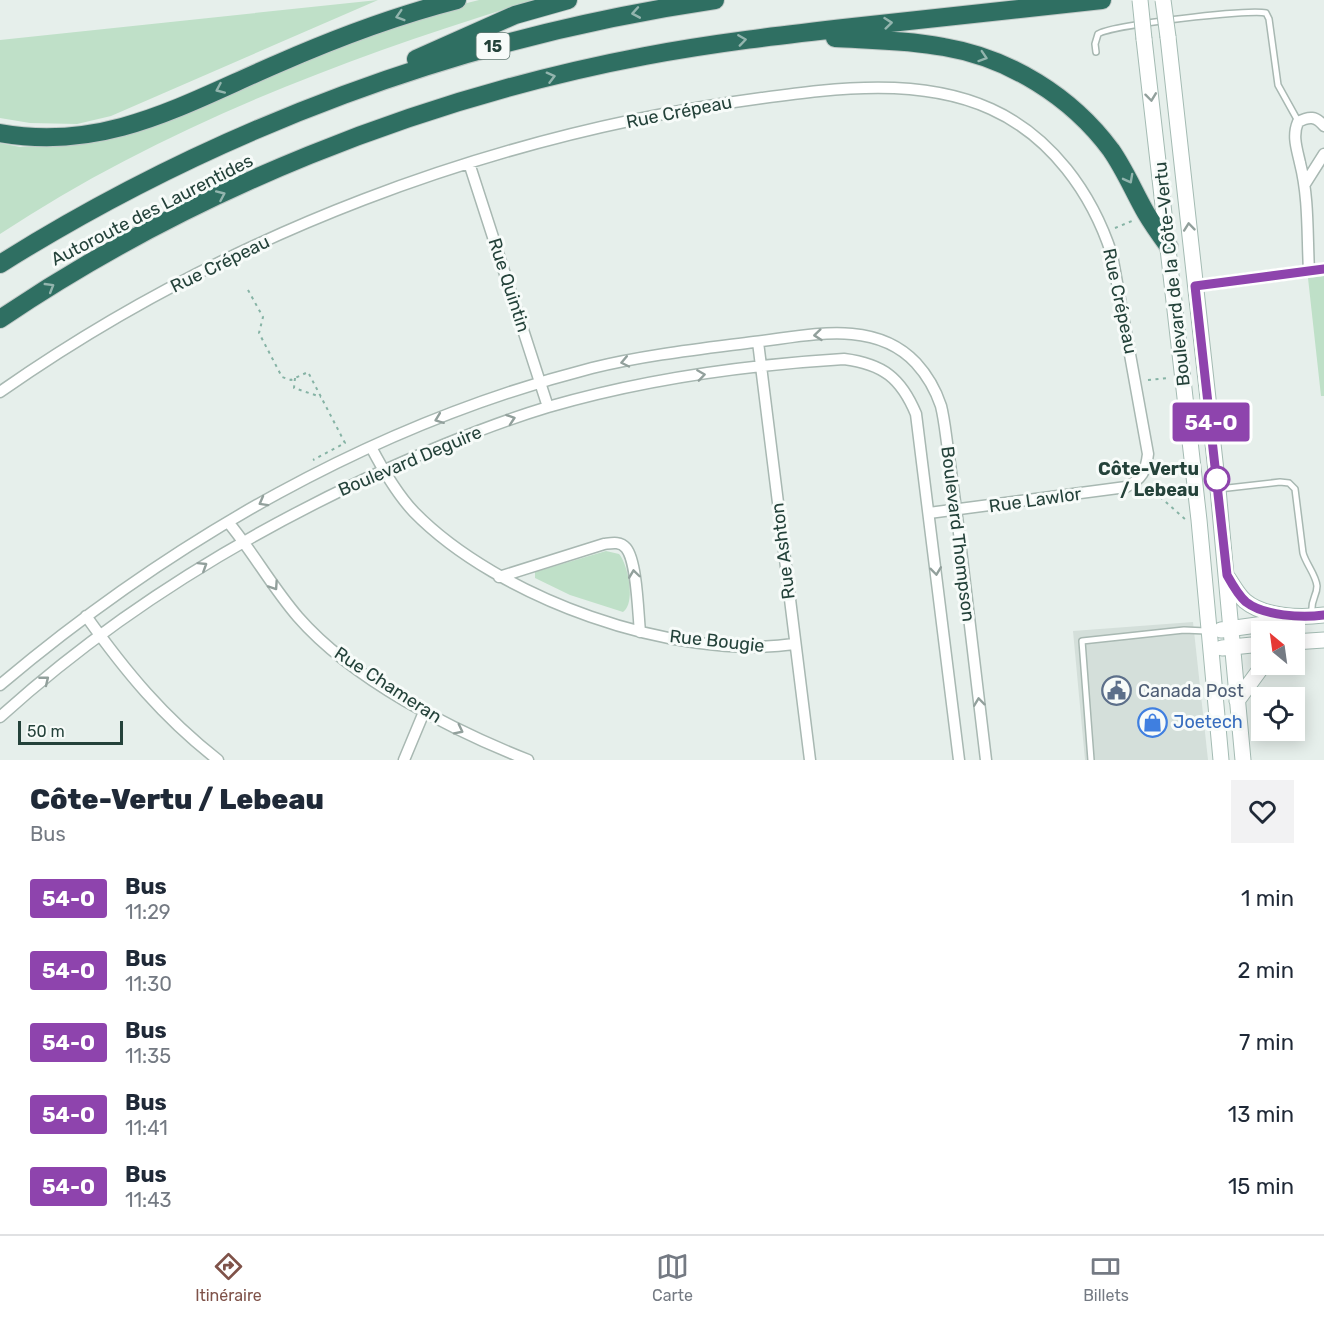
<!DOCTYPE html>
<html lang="fr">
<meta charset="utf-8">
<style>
:root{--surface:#fff;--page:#f2f2f3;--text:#1f2937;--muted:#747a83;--line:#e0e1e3;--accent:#7f5249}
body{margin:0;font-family:Rubik,sans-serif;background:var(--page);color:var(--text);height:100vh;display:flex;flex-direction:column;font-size:22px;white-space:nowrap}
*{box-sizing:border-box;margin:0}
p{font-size:20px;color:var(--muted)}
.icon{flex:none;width:33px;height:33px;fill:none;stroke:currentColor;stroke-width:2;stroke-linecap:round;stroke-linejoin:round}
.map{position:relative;height:760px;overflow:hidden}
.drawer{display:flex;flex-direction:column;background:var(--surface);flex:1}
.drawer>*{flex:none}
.badge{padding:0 12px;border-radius:4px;font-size:21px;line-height:39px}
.needle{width:39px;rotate:331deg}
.buttons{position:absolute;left:1251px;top:621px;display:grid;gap:12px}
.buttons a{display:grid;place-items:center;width:54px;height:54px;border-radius:0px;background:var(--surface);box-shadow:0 3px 15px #0003;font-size:30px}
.scale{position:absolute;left:18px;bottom:15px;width:105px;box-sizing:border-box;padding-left:6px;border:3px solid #24423a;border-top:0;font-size:16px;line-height:21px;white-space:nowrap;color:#24423a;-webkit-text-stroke:4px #f7fbf9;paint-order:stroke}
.map>.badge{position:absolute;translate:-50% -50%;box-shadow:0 0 0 3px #fff}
.round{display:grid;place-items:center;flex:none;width:63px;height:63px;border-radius:0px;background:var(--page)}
.overview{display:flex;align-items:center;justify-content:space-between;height:102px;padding:0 30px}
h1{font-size:28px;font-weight:800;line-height:45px}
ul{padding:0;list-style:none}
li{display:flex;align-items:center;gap:18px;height:72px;padding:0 30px}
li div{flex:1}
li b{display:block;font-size:22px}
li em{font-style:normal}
li .badge{min-width:66px;font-weight:700;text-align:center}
.tab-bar{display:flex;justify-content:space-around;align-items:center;height:84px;border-top:2px solid var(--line);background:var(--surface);font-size:16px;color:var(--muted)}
.tab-bar a{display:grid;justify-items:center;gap:3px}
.tab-bar .on{color:var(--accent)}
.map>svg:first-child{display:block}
</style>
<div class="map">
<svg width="1324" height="760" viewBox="0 0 1324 760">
<rect width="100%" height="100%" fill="#e6efeb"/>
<path fill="#d4dfda" d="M1193 622 1208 760H1085L1073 631Z"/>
<path fill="#bfe0c8" d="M378 0 111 116 77 124 30 123 0 118V40Z
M479 0H534C350 56 161 127 0 234V143L20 147 70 144 320 50 431 12Z
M1324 276V396H1321L1308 278Z
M606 551 619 554C628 564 636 603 623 612L570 595 535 578V572Z"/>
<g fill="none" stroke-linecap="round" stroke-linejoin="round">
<defs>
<path id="lane" d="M1096 52 1095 44 1098 34C1111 25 1249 9 1266 13L1269 19 1278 85 1298 121
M1219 489 1280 482 1289 483 1295 489 1303 553C1306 564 1316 575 1317 586 1317 597 1310 599 1312 615
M1091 760 1082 641 1184 630 1206 631"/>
<path id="street" d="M469 163 548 407
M1305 184 1324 154
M1309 271C1307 235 1309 198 1300 163 1297 149 1292 136 1298 122 1309 116 1316 116 1324 126
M1195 286 1324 269
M758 342 810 760
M0 392C224 235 491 134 762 98 836 88 921 77 991 109 1051 136 1092 193 1112 255L1148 454C1146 471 1142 479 1126 487L929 513
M371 447C383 470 396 493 414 512 498 598 674 661 794 644
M228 522C253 552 272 587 298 617 353 680 452 730 528 760
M499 577 604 544C612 543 620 541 626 548 637 561 638 613 640 632
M86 616C126 672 163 717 218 760
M0 685C172 540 373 424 592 368 645 355 700 349 754 342 808 336 874 318 916 363 927 375 936 391 941 406 945 422 946 439 949 456 952 481 956 507 959 533 968 609 977 684 986 760
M0 717C107 620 233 541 365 479 424 452 485 426 548 407 644 379 745 365 844 359 883 364 901 378 916 414L959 760
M404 760 424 712"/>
<path id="secondary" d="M1168 37 1218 489 1243 760
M1144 39 1199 520 1221 760
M1228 578C1233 585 1238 595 1245 601 1264 617 1300 618 1324 615
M1221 630 1292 620
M1294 642 1324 640
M1222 648 1262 644
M1237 701 1264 664"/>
<path id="highway" d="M835 38C871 40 908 40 944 47 1009 58 1071 96 1111 150 1125 170 1134 192 1146 213 1153 225 1161 236 1169 247
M416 59 515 15 568 0
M0 133C105 152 184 104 277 64 336 38 394 16 457 0
M0 264C217 128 461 37 715 0
M0 319C191 190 418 99 645 56 713 43 783 35 853 27 936 18 1019 9 1102 0"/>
</defs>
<use href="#lane" stroke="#a8b8b2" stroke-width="8"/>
<use href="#street" stroke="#a8b8b2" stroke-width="13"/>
<use href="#secondary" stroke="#a4bbb3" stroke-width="17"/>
<use href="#highway" stroke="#c2cac8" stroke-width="20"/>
<path stroke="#86b3a5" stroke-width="2" stroke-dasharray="3 4.5" stroke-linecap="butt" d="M1115 228 1132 221
M248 290 263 317 259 333 282 377 291 380 308 372 345 443 313 460
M295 378 294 388 321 397
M1148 380 1169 378
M1149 487 1185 519"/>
<use href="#lane" stroke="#fff" stroke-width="5"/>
<use href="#street" stroke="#fff" stroke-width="10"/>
<use href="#secondary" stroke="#fff" stroke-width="15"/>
<use href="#highway" stroke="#2f6f62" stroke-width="18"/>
<defs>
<path id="secondary-bridge" d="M1140 0 1144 39
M1163 0 1168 37"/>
</defs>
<use href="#secondary-bridge" stroke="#a4bbb3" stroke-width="17" stroke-linecap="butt"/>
<use href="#secondary-bridge" stroke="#fff" stroke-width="15"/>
</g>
<defs><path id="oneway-chevron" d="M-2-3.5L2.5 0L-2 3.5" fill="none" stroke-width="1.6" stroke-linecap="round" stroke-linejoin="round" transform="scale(1.5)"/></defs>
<g stroke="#93b5ae">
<use href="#oneway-chevron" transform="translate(636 13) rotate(170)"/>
<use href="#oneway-chevron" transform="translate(400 16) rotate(163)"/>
<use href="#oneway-chevron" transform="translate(888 23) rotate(-6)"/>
<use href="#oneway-chevron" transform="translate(742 40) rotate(-8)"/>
<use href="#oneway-chevron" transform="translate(983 57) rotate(18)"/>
<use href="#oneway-chevron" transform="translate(551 77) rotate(-15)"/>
<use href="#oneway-chevron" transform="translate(220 89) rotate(156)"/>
<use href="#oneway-chevron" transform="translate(1129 179) rotate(62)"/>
<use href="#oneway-chevron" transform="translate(221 195) rotate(-24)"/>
<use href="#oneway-chevron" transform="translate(50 287) rotate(-31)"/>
</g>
<g stroke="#92a09c">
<use href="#oneway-chevron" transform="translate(1151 97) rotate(83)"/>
<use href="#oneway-chevron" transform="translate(1189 227) rotate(-96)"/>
<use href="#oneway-chevron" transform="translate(818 335) rotate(174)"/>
<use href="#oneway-chevron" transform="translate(625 362) rotate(168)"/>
<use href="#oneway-chevron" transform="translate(701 375) rotate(-8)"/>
<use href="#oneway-chevron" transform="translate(439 419) rotate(159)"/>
<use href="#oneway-chevron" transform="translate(511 419) rotate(-19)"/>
<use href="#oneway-chevron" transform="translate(263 502) rotate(151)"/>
<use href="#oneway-chevron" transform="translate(203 566) rotate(-32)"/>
<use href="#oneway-chevron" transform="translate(936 571) rotate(83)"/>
<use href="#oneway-chevron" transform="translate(634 574) rotate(-98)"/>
<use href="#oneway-chevron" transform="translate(274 586) rotate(56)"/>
<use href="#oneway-chevron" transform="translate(45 680) rotate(-39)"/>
<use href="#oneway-chevron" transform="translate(979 702) rotate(-97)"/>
<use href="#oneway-chevron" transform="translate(459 730) rotate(27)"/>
</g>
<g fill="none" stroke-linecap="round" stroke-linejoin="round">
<defs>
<path id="line" d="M1324 269 1195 286 1227 575C1232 584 1238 595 1246 602 1264 616 1302 618 1324 615"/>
</defs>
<use href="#line" stroke="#fff" stroke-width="14"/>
<use href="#line" stroke="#8e44ad" stroke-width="9"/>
</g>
<defs>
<symbol id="civic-ring" viewBox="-11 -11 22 22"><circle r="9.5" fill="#f7fbf9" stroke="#5c6f8a" stroke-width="1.5"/><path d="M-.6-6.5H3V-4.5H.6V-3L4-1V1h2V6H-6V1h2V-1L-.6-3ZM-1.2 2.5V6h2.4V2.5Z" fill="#5c6f8a"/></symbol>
<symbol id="shop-ring" viewBox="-11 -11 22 22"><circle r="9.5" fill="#f7fbf9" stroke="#3f7fe0" stroke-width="1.5"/><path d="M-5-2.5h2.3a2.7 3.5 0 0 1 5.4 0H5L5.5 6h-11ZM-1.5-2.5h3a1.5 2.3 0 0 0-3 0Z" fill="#3f7fe0"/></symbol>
</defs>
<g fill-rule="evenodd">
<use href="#civic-ring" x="1100" y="674" width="33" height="33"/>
<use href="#shop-ring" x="1136" y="706" width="33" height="33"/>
</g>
<circle fill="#fff" stroke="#8e44ad" stroke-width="3" cx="1217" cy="479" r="12"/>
<g text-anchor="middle" stroke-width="6" stroke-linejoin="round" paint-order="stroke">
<rect fill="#f7fbf9" stroke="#637a73" stroke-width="1.5" x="476.5" y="33" width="33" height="26" rx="4.5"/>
<g font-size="16" font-weight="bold" fill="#24423a">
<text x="493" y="52">15</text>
</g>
<g font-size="18" fill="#24423a" stroke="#f7fbf9">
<text transform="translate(679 112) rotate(-11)" y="6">Rue Crépeau</text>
<text transform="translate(152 210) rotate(-27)" y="6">Autoroute des Laurentides</text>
<text transform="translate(220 264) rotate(-26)" y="6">Rue Crépeau</text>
<text transform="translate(1172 274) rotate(-96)" y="6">Boulevard de la Côte-Vertu</text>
<text transform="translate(509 285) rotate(72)" y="6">Rue Quintin</text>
<text transform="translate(1120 301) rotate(78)" y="6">Rue Crépeau</text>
<text transform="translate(410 461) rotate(-23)" y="6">Boulevard Deguire</text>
<text transform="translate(1035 500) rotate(-8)" y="6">Rue Lawlor</text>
<text transform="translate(958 534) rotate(83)" y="6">Boulevard Thompson</text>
<text transform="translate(783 551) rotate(-97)" y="6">Rue Ashton</text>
<text transform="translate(717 641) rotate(6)" y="6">Rue Bougie</text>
<text transform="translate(388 685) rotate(33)" y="6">Rue Chameran</text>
</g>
<g font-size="18" font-weight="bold" fill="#24423a" stroke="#f7fbf9" text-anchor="end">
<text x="1199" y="475">Côte-Vertu<tspan x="1199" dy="21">/ Lebeau</tspan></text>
</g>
<g font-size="18" fill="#4e5e75" stroke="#f7fbf9" text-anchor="start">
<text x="1138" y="697">Canada Post</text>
</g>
<g font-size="18" fill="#366cbe" stroke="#f7fbf9" text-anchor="start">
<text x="1173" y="728">Joetech</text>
</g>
</g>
</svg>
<div class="buttons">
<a><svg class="needle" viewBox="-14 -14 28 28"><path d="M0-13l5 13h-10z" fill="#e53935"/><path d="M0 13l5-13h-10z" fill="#747a83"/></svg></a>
<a><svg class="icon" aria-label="locate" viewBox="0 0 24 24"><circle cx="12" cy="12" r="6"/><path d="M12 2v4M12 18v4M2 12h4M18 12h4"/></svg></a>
</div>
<div class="scale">50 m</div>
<b class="badge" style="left:1211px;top:422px;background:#8e44ad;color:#fff">54-O</b>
</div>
<section class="drawer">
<div class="overview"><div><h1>Côte-Vertu / Lebeau</h1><p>Bus</p></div><a class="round"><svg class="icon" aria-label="heart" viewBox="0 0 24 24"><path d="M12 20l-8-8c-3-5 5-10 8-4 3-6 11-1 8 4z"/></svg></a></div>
<ul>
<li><span class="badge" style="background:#8e44ad;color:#fff">54-O</span><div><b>Bus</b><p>11:29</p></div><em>1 min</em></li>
<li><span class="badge" style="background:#8e44ad;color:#fff">54-O</span><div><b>Bus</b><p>11:30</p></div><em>2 min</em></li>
<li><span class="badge" style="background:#8e44ad;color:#fff">54-O</span><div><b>Bus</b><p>11:35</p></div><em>7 min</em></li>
<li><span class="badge" style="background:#8e44ad;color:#fff">54-O</span><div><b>Bus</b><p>11:41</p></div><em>13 min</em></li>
<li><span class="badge" style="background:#8e44ad;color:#fff">54-O</span><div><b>Bus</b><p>11:43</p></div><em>15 min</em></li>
</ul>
</section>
<nav class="tab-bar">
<a class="on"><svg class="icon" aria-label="directions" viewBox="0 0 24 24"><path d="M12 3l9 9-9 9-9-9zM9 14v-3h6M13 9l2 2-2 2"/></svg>Itinéraire</a>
<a><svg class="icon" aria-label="map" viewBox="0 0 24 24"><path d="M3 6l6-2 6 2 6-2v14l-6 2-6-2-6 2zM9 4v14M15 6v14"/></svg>Carte</a>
<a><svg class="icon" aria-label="tickets" viewBox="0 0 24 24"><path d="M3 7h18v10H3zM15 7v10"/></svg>Billets</a>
</nav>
